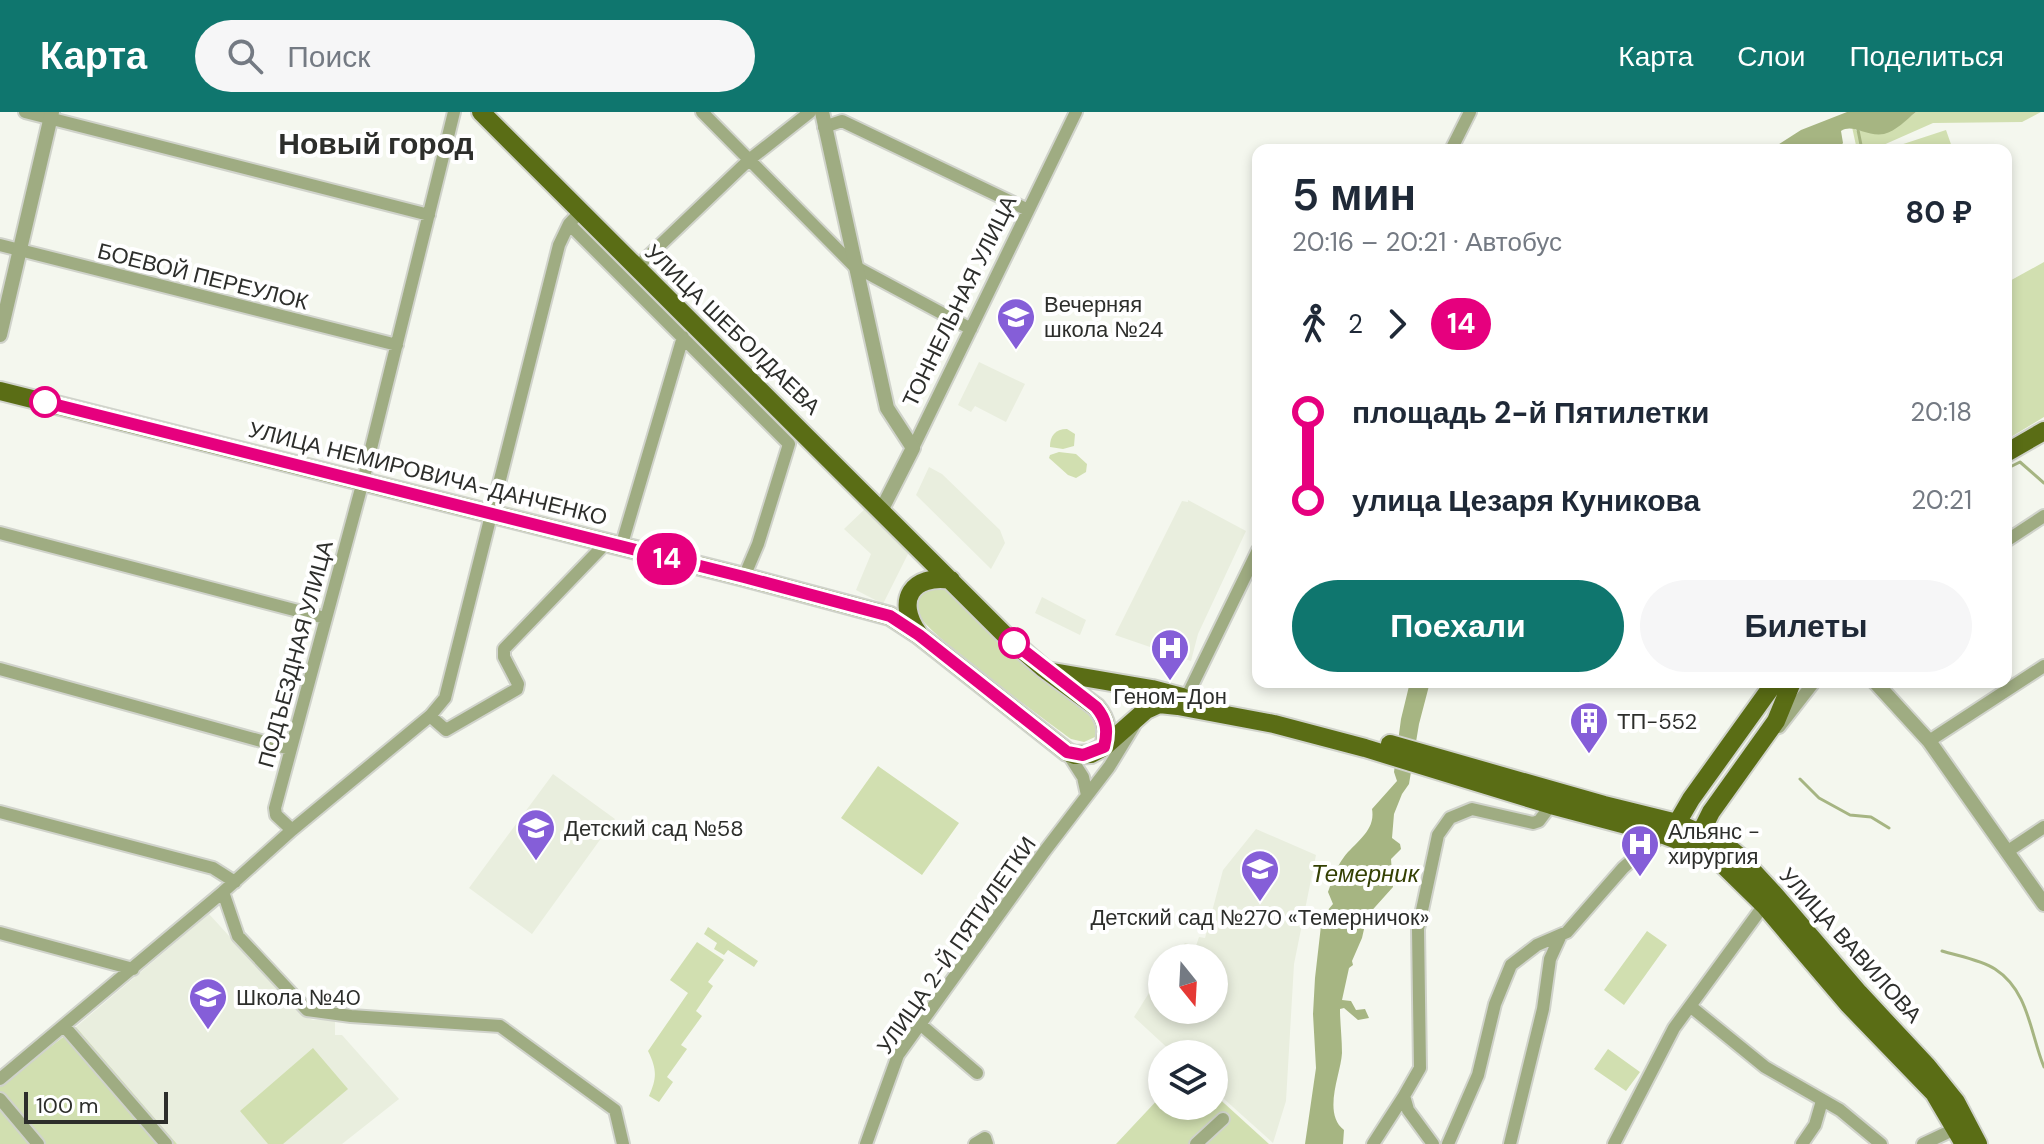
<!DOCTYPE html>
<html lang="ru">
<meta charset="utf-8">
<style>
:root{--surface:#fff;--page:#f6f6f7;--text:#1f2937;--muted:#747a83;--accent:#0f766e}
body{margin:0;font-family:"DM Sans",sans-serif;background:var(--page);color:var(--text);height:100vh;display:flex;flex-direction:column;font-size:30px;white-space:nowrap}
*{box-sizing:border-box;margin:0}
p{font-size:26px;color:var(--muted)}
.icon{flex:none;width:44px;height:44px;fill:none;stroke:currentColor;stroke-width:2;stroke-linecap:round;stroke-linejoin:round}
.map{position:relative;flex:1;overflow:hidden}
.sheet{position:absolute;left:1252px;top:32px;width:760px;height:544px;display:flex;flex-direction:column;background:var(--surface);border-radius:16px;box-shadow:0 4px 12px #0003}
.sheet>*{flex:none}
.badge{padding:0 16px;border-radius:26px;font-size:28px;line-height:52px}
.needle{width:52px;rotate:162deg}
.fabs{position:absolute;left:1148px;top:832px;display:grid;gap:16px}
.fabs a{display:grid;place-items:center;width:80px;height:80px;border-radius:50%;background:var(--surface);box-shadow:0 4px 12px #0003;font-size:40px}
.scale{position:absolute;left:24px;bottom:20px;width:144px;box-sizing:border-box;padding-left:8px;border:4px solid #2d2e2b;border-top:0;font-size:22px;line-height:28px;white-space:nowrap;color:#2d2e2b;-webkit-text-stroke:6px #fff;paint-order:stroke}
.map>.badge{position:absolute;translate:-50% -50%;box-shadow:0 0 0 4px #fff}
.legs{display:flex;align-items:center;gap:12px;height:88px;padding:0 40px;font-size:26px}
.legs p{margin-inline-start:auto}
.overview{display:flex;align-items:center;justify-content:space-between;height:136px;padding:0 40px}
h1{font-size:44px;font-weight:600;line-height:60px}
.button{display:flex;gap:16px;margin-top:auto;padding:16px 40px}
.button a{flex:1;height:92px;border-radius:48px;background:var(--accent);color:#fff;font-size:32px;font-weight:600;line-height:92px;text-align:center}
.button a+a{background:var(--page);color:var(--text)}
ul{padding:0 40px;list-style:none}
li{display:flex;align-items:center;gap:28px;height:88px;font-size:30px}
li i{display:grid;place-items:center;width:12px;height:100%;margin:0 10px;background:currentColor}
li i::after{content:'';width:20px;height:20px;margin:-10px;border:6px solid;border-radius:50%;background:var(--surface)}
li p{margin-inline-start:auto}
li:first-child i{background:linear-gradient(#0000 50%,currentColor 0)}
li:last-child i{background:linear-gradient(currentColor 50%,#0000 0)}
header{display:flex;align-items:center;gap:48px;box-sizing:border-box;height:112px;padding:0 40px;background:var(--accent);color:#fff}
header strong{font-size:38px}
nav{display:flex;gap:44px;margin-inline-start:auto;font-size:28px}
.search{width:560px;height:72px;background:var(--page);display:flex;align-items:center;gap:20px;box-sizing:border-box;padding:0 28px;border-radius:44px;color:var(--muted);font-size:30px}
.map>svg:first-child{display:block}
</style>
<header>
<strong>Карта</strong>
<div class="search"><svg class="icon" aria-label="search" viewBox="0 0 24 24"><circle cx="10" cy="10" r="6"/><path d="M15 15l6 6"/></svg>Поиск</div>
<nav><a>Карта</a><a>Слои</a><a>Поделиться</a></nav>
</header>
<div class="map">
<svg width="2044" height="1032" viewBox="0 0 2044 1032">
<rect width="100%" height="100%" fill="#f4f7ee"/>
<path fill="#e9eede" d="M979 250 1025 272 1006 310 975 294 971 300 958 293Z
M929 355 942 362 1000 418 1005 431 991 457 916 383Z
M1188 388 1246 419 1198 522 1191 549 1115 523 1182 389 1188 390Z
M867 395 909 440 883 492 856 478 871 442 844 417Z
M1042 485 1086 508 1080 523 1035 501Z
M553 662 615 707 532 822 469 776Z
M1256 717 1316 743 1294 852 1286 989 1273 1031 1214 978V942H1174L1134 905 1162 860V898H1214V846H1173L1185 831 1196 834 1199 825 1205 826 1223 758Z
M209 802 302 904 313 908H335V923H342L399 987 342 1032H177L76 915Z"/>
<path fill="#d1dfb0" d="M1916 0H2041L2022 10 1933 11 1872 38H1857L1852 15 1857 19 1900 13Z
M1946 18 1953 38H1885Z
M2044 150V305L2006 328V171Z
M1067 317 1075 322 1074 334 1063 337 1050 335C1050 324 1055 317 1067 317Z
M1059 340 1076 342 1087 352 1086 360 1076 366 1068 363 1049 346 1050 343Z
M931 475 946 477 1091 598 1098 616 1095 625 1084 630 1071 627C1047 609 923 520 917 500 914 487 921 481 931 475Z
M878 654 959 711 922 763 841 706Z
M708 815 758 849 754 855 728 838 724 843 714 837 717 831 704 822Z
M1647 819 1667 833 1624 893 1604 878Z
M697 830 724 848 708 870 713 874 696 899 702 904 681 933 687 937 667 965 673 970 659 990 649 984C657 966 657 957 648 939L688 881 670 868Z
M76 915 177 1032H0V974Z
M313 936 348 977 283 1032H268L240 999Z
M1608 937 1640 960 1626 979 1594 957Z
M1214 982 1269 1032H1116L1162 983V994H1214Z"/>
<path fill="#a6b582" d="M1847 0H1916C1906 8 1896 19 1884 22 1866 25 1853 11 1841 19L1843 31 1838 38H1770L1801 18Z
M1410 570H1430L1419 612 1409 672 1402 682 1394 702 1392 726 1400 732 1401 737 1391 747 1393 775 1367 804 1362 826 1352 849 1353 853 1349 856 1342 888 1351 889 1356 898 1365 897 1369 906 1358 908 1344 896 1340 897C1340 911 1342 926 1342 941 1341 962 1322 1001 1344 1018L1343 1032H1305L1316 956 1313 902 1315 866 1322 805 1333 792 1328 780C1332 769 1336 755 1344 745 1355 730 1376 719 1372 697L1397 669 1394 660 1401 607Z"/>
<g fill="none" stroke-linecap="round" stroke-linejoin="round">
<path stroke="#a6b582" stroke-width="3" d="M1858 18 1862 38
M2006 357 2020 350 2044 371
M1800 667 1819 686 1850 703 1871 705 1889 716
M1942 839C1958 844 1981 848 1995 857 2029 879 2030 921 2044 955"/>
<defs>
<path id="minor" d="M25 0 429 103
M702 0 854 154 971 217
M824 15 842 9 1028 98
M1451 38 1470 0
M569 112 789 332 758 432 744 465
M0 133 397 233
M636 156 749 48 810 0
M913 336 1076 0
M0 421 325 506
M2006 429 2044 404
M621 435 683 225
M0 557 290 637
M1186 586 1258 438
M430 604 446 618 517 577 518 572 504 545V537L606 431
M1779 615 1814 570
M1929 629 2044 554
M1067 640 1083 665 1087 683
M0 700 213 756 235 770
M292 718 430 604 445 586 559 133 569 112 580 100
M2008 739 2044 715
M223 780 238 824 307 898 351 904 500 914 615 998 623 1032
M0 821 133 857
M1690 894 1765 955 1840 998 1881 1032
M920 912 977 961
M64 914 166 1032
M0 967 223 780 292 718 276 703 275 696 363 369 454 0
M0 987 38 1032
M866 1032 898 943 1044 740 1109 655 1134 614
M975 1032 985 1026 987 1032
M1196 1032 1223 1007
M1373 1032 1404 984
M1433 1032 1408 998 1404 984 1420 956 1418 817 1438 723 1450 706 1472 697 1533 711 1539 709 1551 693
M1448 1032 1478 963 1495 892 1511 853 1537 833 1567 820 1623 756 1650 732 1664 723
M1510 1032 1543 897 1550 847 1560 825
M1614 1032 1674 916 1764 793
M1802 1032 1815 1013 1822 989
M1923 1032 1957 1016"/>
<path id="tertiary" d="M822 0 887 296 913 336 882 397
M0 223 52 0
M1875 570 1929 629 2044 792"/>
<path id="primary" d="M481 0 1006 524 1043 556 1096 595C1107 608 1108 619 1104 635
M0 279 744 465 890 504 919 523 1067 640 1075 643 1091 642 1104 635 1146 598 1159 592 1178 594 1274 612 1365 636 1551 693 1664 723 1693 734 1714 744 1764 793 1848 892 1934 981 1964 1032
M2006 341 2044 319
M918 521C895 488 912 462 951 468
M1047 559 1152 577 1182 585
M1390 632 1604 693 1677 711 1723 731 1739 744 1775 783 1859 881 1927 954 1956 990 1978 1032
M1669 718 1677 711 1691 687 1775 570
M1697 728 1711 700 1776 609 1792 570"/>
</defs>
<use href="#minor" stroke="#d0d3cb" stroke-width="16"/>
<use href="#tertiary" stroke="#d0d3cb" stroke-width="18"/>
<use href="#primary" stroke="#d0d3cb" stroke-width="22"/>
<use href="#minor" stroke="#9fac82" stroke-width="12"/>
<use href="#tertiary" stroke="#9fac82" stroke-width="14"/>
<use href="#primary" stroke="#5a6d15" stroke-width="18"/>
</g>
<g fill="none" stroke-linecap="round" stroke-linejoin="round">
<defs>
<path id="line-1" d="M45 290 744 465 890 504 919 523 1067 640 1083 643 1104 635C1108 619 1107 608 1096 595L1014 531"/>
</defs>
<use href="#line-1" stroke="#fff" stroke-width="18"/>
<use href="#line-1" stroke="#e6007e" stroke-width="12"/>
</g>
<defs>
<symbol id="school-pin" viewBox="-11 -11 22 30"><path d="M0 17L-7.5 6A9.5 9.5 0 1 1 7.5 6Z" fill="#855ed8" stroke="#fff"/><path d="M0-5L7-2L0 1L-7-2ZM-4 1L0 2.5L4 1V4Q0 6-4 4Z" fill="#fff"/></symbol>
<symbol id="hospital-pin" viewBox="-11 -11 22 30"><path d="M0 17L-7.5 6A9.5 9.5 0 1 1 7.5 6Z" fill="#855ed8" stroke="#fff"/><path d="M-5-5h3v3.5h4V-5h3V5h-3V1.5h-4V5h-3Z" fill="#fff"/></symbol>
<symbol id="building-pin" viewBox="-11 -11 22 30"><path d="M0 17L-7.5 6A9.5 9.5 0 1 1 7.5 6Z" fill="#855ed8" stroke="#fff"/><path d="M-4-6H4V6H1V3H-1V6H-4ZM-2.5-4.3h1.7v1.8h-1.7ZM.8-4.3h1.7v1.8H.8ZM-2.5-1h1.7V.8h-1.7ZM.8-1h1.7V.8H.8Z" fill="#fff"/></symbol>
</defs>
<g fill-rule="evenodd">
<use href="#school-pin" x="994" y="183" width="44" height="60"/>
<use href="#hospital-pin" x="1148" y="514" width="44" height="60"/>
<use href="#building-pin" x="1567" y="587" width="44" height="60"/>
<use href="#school-pin" x="514" y="694" width="44" height="60"/>
<use href="#hospital-pin" x="1618" y="710" width="44" height="60"/>
<use href="#school-pin" x="1238" y="735" width="44" height="60"/>
<use href="#school-pin" x="186" y="863" width="44" height="60"/>
</g>
<g fill="#fff" stroke="#e6007e" stroke-width="4">
<circle cx="45" cy="290" r="14"/>
<circle cx="1014" cy="531" r="14"/>
</g>
<g text-anchor="middle" stroke-width="8" stroke-linejoin="round" paint-order="stroke">
<g font-size="22" fill="#2d2e2b" stroke="#fff">
<text transform="translate(203 164) rotate(14)" y="8">БОЕВОЙ ПЕРЕУЛОК</text>
<text transform="translate(959 189) rotate(-64)" y="8">ТОННЕЛЬНАЯ УЛИЦА</text>
<text transform="translate(733 217) rotate(44)" y="8">УЛИЦА ШЕБОЛДАЕВА</text>
<text transform="translate(428 361) rotate(14)" y="8">УЛИЦА НЕМИРОВИЧА-ДАНЧЕНКО</text>
<text transform="translate(295 542) rotate(-75)" y="8">ПОДЪЕЗДНАЯ УЛИЦА</text>
<text transform="translate(956 833) rotate(-55)" y="8">УЛИЦА 2-Й ПЯТИЛЕТКИ</text>
<text transform="translate(1851 833) rotate(48)" y="8">УЛИЦА ВАВИЛОВА</text>
</g>
<g font-size="22" fill="#2d2e2b" stroke="#fff" text-anchor="start">
<text x="1044" y="200">Вечерняя<tspan x="1044" dy="25">школа №24</tspan></text>
<text x="1170" y="592" text-anchor="middle">Геном-Дон</text>
<text x="1617" y="617">ТП-552</text>
<text x="564" y="724">Детский сад №58</text>
<text x="1668" y="727">Альянс -<tspan x="1668" dy="25">хирургия</tspan></text>
<text x="1260" y="813" text-anchor="middle">Детский сад №270 «Темерничок»</text>
<text x="236" y="893">Школа №40</text>
</g>
<g font-size="24" font-style="italic" fill="#344003" stroke="#fff">
<text x="1365" y="770">Темерник</text>
</g>
<g font-size="30" font-weight="bold" fill="#2d2e2b" stroke="#fff">
<text x="376" y="42">Новый город</text>
</g>
</g>
</svg>
<div class="fabs">
<a><svg class="needle" viewBox="-14 -14 28 28"><path d="M0-13l5 13h-10z" fill="#e53935"/><path d="M0 13l5-13h-10z" fill="#747a83"/></svg></a>
<a><svg class="icon" aria-label="layers" viewBox="0 0 24 24"><path d="M12 4l9 5-9 5-9-5zM3 14l9 5 9-5"/></svg></a>
</div>
<div class="scale">100 m</div>
<b class="badge" style="left:667px;top:447px;background:#e6007e;color:#fff">14</b>
<section class="sheet">
<div class="overview"><div><h1>5 мин</h1><p>20:16 – 20:21 · Автобус</p></div><b>80 ₽</b></div>
<div class="legs"><svg class="icon" aria-label="walk" viewBox="0 0 24 24"><circle cx="13" cy="4" r="2"/><path d="M13 8l-2 6 4 7M11 14l-3 7M7 12l3-4h3l4 4"/></svg>2<svg class="icon" aria-label="forward" viewBox="0 0 24 24"><path d="M9 5l7 7-7 7"/></svg><b class="badge" style="background:#e6007e;color:#fff">14</b></div>
<ul>
<li><i style="color:#e6007e"></i><b>площадь 2-й Пятилетки</b><p>20:18</p></li>
<li><i style="color:#e6007e"></i><b>улица Цезаря Куникова</b><p>20:21</p></li>
</ul>
<div class="button"><a>Поехали</a><a>Билеты</a></div>
</section>
</div>
